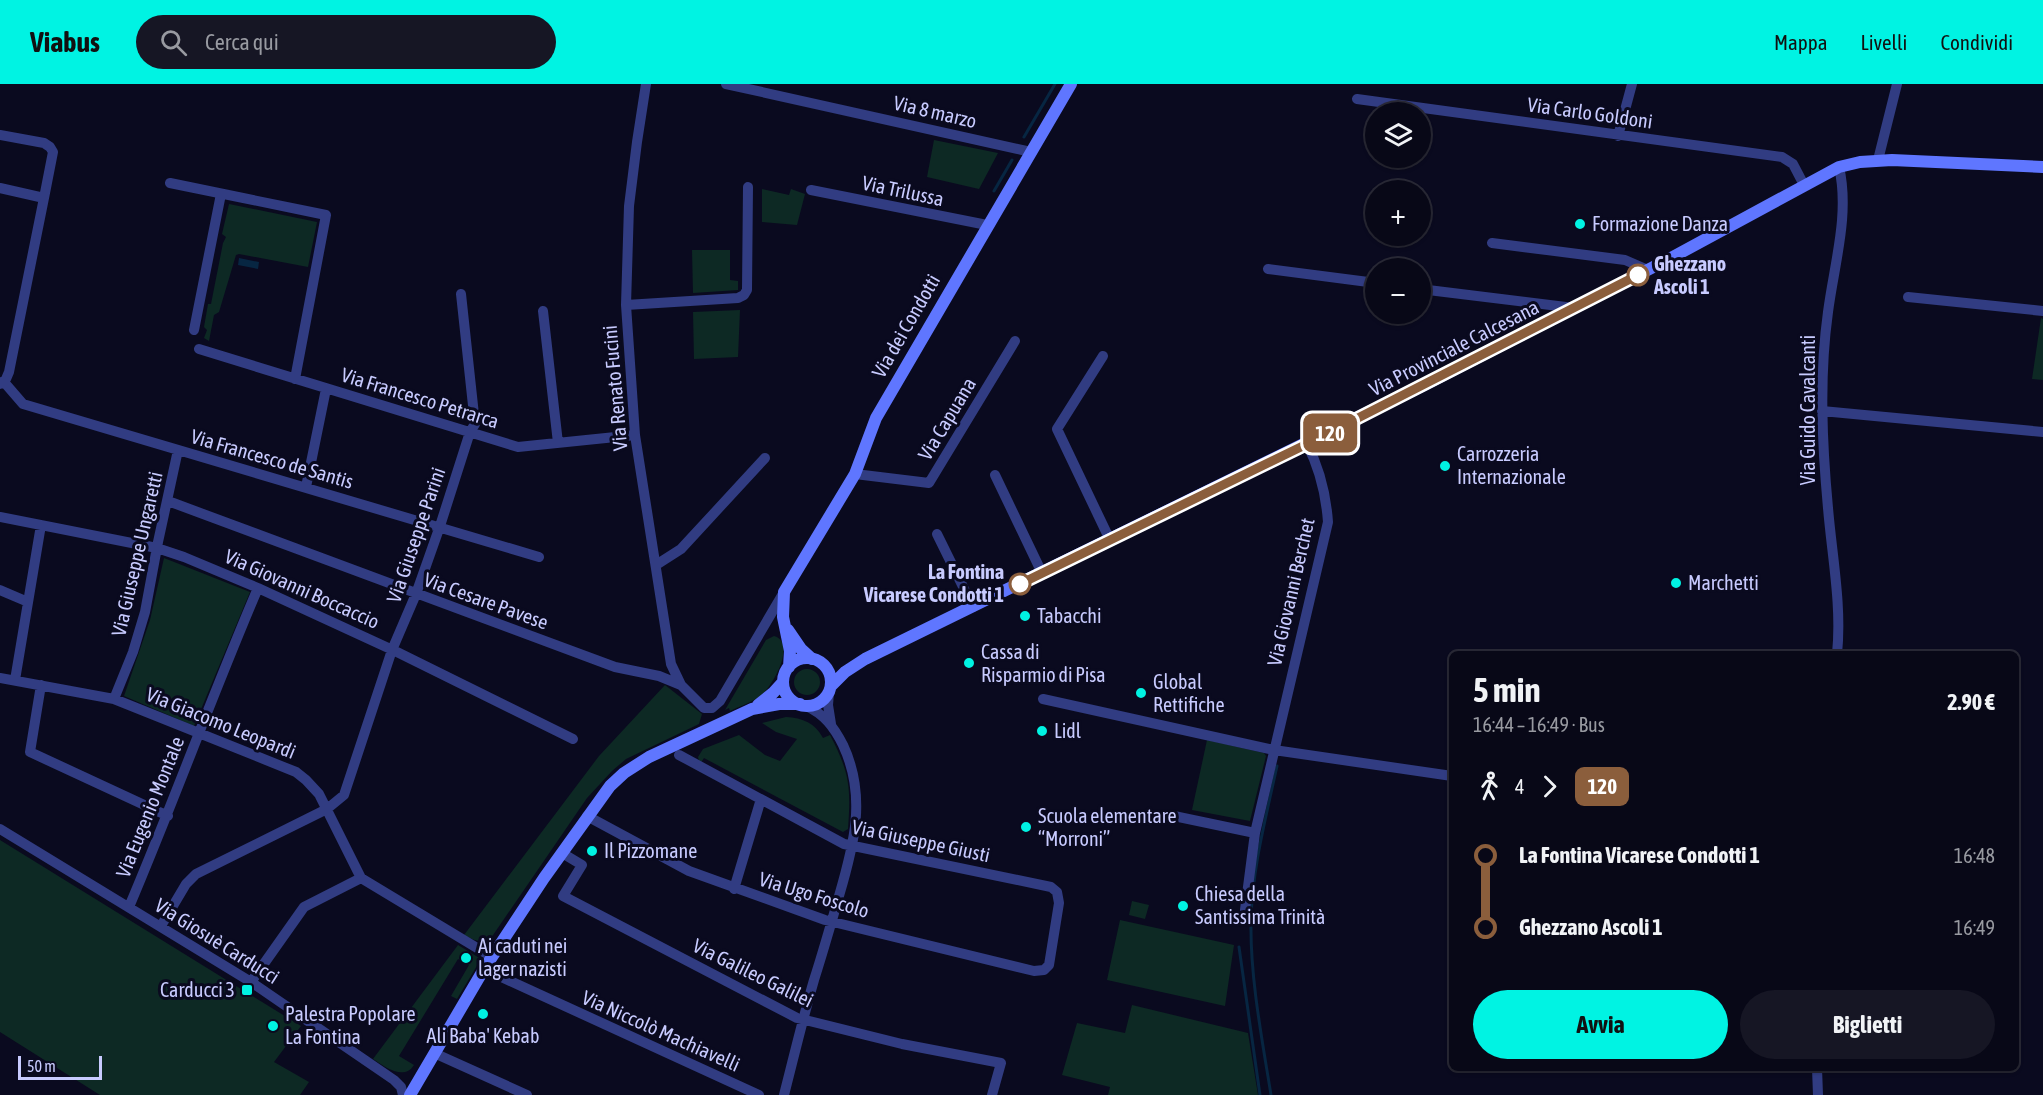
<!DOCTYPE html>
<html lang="it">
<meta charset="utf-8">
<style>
:root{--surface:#080817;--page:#161624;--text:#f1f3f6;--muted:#989aa1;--line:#292936;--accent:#00f3e3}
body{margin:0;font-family:"Asap Condensed",sans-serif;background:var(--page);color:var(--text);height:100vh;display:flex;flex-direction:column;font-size:22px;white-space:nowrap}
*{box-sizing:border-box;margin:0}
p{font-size:20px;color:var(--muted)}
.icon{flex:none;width:33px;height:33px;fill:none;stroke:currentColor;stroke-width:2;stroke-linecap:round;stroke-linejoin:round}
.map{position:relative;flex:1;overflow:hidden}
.drawer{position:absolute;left:1449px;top:567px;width:570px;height:420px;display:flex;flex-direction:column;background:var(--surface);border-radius:9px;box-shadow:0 2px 4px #0004,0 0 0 2px var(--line)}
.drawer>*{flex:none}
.badge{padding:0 12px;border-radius:9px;font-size:21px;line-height:39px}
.fabs{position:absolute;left:1365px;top:18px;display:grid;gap:12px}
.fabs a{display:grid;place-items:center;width:66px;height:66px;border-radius:50%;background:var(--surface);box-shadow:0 2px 4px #0004,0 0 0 2px var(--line);font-size:30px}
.scale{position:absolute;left:18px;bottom:15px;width:84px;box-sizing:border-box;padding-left:6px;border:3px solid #c8cbff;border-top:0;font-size:16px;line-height:21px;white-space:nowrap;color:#c8cbff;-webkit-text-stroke:4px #0a0a1f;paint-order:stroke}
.map>.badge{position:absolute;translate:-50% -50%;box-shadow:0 0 0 3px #fff}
.legs{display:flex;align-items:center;gap:9px;height:66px;padding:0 24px;font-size:20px}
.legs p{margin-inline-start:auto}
.overview{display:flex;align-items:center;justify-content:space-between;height:102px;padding:0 24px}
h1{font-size:33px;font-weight:700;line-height:45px}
.primary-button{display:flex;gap:12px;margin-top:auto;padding:12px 24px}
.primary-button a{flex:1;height:69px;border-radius:36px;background:var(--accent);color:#111;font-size:24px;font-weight:700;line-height:69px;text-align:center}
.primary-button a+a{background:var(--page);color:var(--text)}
ul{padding:0 24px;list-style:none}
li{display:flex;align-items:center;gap:21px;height:72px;font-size:22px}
li i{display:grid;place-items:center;width:9px;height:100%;margin:0 8px;background:currentColor}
li i::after{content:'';width:15px;height:15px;margin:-8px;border:4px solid;border-radius:50%;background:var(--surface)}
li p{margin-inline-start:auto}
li:first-child i{background:linear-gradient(#0000 50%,currentColor 0)}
li:last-child i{background:linear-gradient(currentColor 50%,#0000 0)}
header{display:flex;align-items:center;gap:36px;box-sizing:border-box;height:84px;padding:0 30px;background:var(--accent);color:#111}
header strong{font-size:28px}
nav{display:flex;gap:33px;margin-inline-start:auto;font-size:21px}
.search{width:420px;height:54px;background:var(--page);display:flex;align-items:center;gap:15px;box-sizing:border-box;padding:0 21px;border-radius:33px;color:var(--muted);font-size:22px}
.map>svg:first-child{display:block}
</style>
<header>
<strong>Viabus</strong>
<div class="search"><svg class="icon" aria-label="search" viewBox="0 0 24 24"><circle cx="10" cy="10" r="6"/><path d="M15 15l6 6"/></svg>Cerca qui</div>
<nav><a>Mappa</a><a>Livelli</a><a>Condividi</a></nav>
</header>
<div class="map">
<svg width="2043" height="1011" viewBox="0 0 2043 1011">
<rect width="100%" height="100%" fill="#0a0a1f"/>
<path fill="#0d2924" d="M934 56 998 69 979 105 927 93Z
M762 105 789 111 791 105 805 110 797 141 762 138Z
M229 120 317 138 308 183 239 170 236 171 219 228 214 231 209 257 204 254 207 246 204 243 208 220H211L223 159 226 153 222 150Z
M692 166H730V196L738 197V206L693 209Z
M740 226 738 273 694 275 693 228Z
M2041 234 2043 235V296L2032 295Z
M164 474 250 508 194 642 124 612 150 536Z
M774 552C797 558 773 603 760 612 751 619 740 622 730 627L729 624 725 626 766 556Z
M794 598a13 13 0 1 1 26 0a13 13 0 1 1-26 0Z
M665 601 702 630 699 640 626 675 612 687 587 714 491 854C480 860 474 856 464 851L599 672Z
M786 633C803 634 815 639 823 654L830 651C850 689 851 704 848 745L843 748 704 674 700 680 698 673 703 665 739 651 765 671 780 677 797 655 776 648 762 639Z
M1207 656 1264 669 1266 672 1250 737 1192 726Z
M0 756 301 942 274 978 309 998 300 1011H100L0 948Z
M1132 817 1149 821 1145 835 1129 831Z
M1120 836 1234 861 1225 922 1107 896Z
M458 861 481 875 457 915 451 912 469 881 458 875 399 972 414 981C404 997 385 983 373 975Z
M1132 921 1248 949 1258 1011H1108L1110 1003 1062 991 1077 939 1125 949Z"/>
<path fill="#072642" d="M239 174 259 178 258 185 238 181Z"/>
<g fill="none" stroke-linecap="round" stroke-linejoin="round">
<path stroke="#072642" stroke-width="3" d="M1024 53 1055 0
M994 107 1012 76
M1239 863 1260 1011
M1271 1011C1262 955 1250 893 1251 837 1252 785 1266 733 1277 682"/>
<path stroke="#313c82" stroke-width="10" d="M646 0 637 58 629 122 626 221 635 351 671 580 681 601 704 624H712L720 617 784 508
M726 0 1031 68
M1357 15 1782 73 1793 80 1804 101
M0 51 44 59 50 63 53 68 44 114 0 104
M1618 52 1632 0
M1878 76 1897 0
M170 99 326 131 295 295
M811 106 987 141
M1492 159 1625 176 1648 186
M1268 185 1376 199
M1420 205 1574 224
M1908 213 2043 227
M626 221 738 214 744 211 747 206 748 103
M543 227 558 359
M194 246 221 110
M199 265 518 363 635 351
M1103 272 1057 345 1110 456
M4 298 23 320 539 473
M0 300 6 295 9 288 44 114
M1822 327 2043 348
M855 390 929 399 1015 257
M995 391 1042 489
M306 403 326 305
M168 417 615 583 659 592 681 601
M0 433 157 464 184 473 258 504 397 568 573 655
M937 450 973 523
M656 481 681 465 765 374
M0 506 28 518
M1837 570C1842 522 1832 472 1828 424 1822 359 1819 293 1828 228 1834 181 1850 130 1839 83
M0 594 114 615 296 688 306 696 319 710 361 794 492 873
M15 596 41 441
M41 601 30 668 168 732
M829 608 828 621 831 640
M114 615 133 568 145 528 158 458 178 366
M1043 615 1274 666 1452 692
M587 732 689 787 825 836 1034 887 1044 886 1049 881 1059 819 1057 808 1051 803 844 760 679 671
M1174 732 1255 749
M0 745 251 898 394 996 401 1003 403 1011
M562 769 582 781 563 812 797 934 902 960 1001 979 992 1011
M734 805 761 715
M129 823C174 717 213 609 258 504
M1245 826 1255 749 1328 438C1326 411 1320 385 1307 360
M161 842 186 800 196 790 327 725 344 711 392 566 416 510 440 442 470 348 475 340 461 210
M484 885 759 1011
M251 898 304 823 361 794
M434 969 527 1011
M1817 984 1818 1011
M784 1011C794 972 803 934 814 896 823 868 831 840 839 812 854 761 867 712 843 661 834 643 824 630 806 622"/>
<path stroke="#5f76ff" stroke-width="12" d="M788 546 801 565 812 575
M783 598a24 24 0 1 1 48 0a24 24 0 1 1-48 0Z
M789 583 790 567 783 533 784 508 855 390 876 334 1071 0
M831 602 845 588 865 575 1424 301 1669 175 1839 83 1860 78 1892 76 2043 83
M758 621 773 609 783 598
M410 1011 484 885 544 794 610 702 624 689 649 673 752 625 779 620H800"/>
</g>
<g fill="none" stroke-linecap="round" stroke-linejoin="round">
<defs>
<path id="line-1" d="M1020 500 1307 360 1638 191"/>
</defs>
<use href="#line-1" stroke="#fff" stroke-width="14"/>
<use href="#line-1" stroke="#8b5e3c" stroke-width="9"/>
</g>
<g fill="#00f3e3" stroke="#0a0a1f" stroke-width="2">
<circle cx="1580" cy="140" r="6"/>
<circle cx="1445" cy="382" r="6"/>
<circle cx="1676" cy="499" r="6"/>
<circle cx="1025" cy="532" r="6"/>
<circle cx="969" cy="579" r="6"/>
<circle cx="1141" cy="609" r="6"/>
<circle cx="1042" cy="647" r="6"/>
<circle cx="1026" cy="743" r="6"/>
<circle cx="592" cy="767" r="6"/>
<circle cx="1183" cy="822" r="6"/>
<circle cx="466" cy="874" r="6"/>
<rect x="241" y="900" width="12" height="12" rx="3"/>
<circle cx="483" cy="930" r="6"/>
<circle cx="273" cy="942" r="6"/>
</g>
<g fill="#fff" stroke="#8b5e3c" stroke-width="3">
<circle cx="1638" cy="191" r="10"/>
<circle cx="1020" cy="500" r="10"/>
</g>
<g text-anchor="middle" stroke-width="6" stroke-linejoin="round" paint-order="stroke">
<g font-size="20" fill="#c8cbff" stroke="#0a0a1f">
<text transform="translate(935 28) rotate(13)" y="7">Via 8 marzo</text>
<text transform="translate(1590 29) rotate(8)" y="7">Via Carlo Goldoni</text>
<text transform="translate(903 107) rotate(12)" y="7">Via Trilussa</text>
<text transform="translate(906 242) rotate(-60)" y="7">Via dei Condotti</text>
<text transform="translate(1454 264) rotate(-27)" y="7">Via Provinciale Calcesana</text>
<text transform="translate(615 304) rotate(-95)" y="7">Via Renato Fucini</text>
<text transform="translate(420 314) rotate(17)" y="7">Via Francesco Petrarca</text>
<text transform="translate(1808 326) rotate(-90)" y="7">Via Guido Cavalcanti</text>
<text transform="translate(947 335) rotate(-59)" y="7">Via Capuana</text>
<text transform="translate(272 375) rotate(16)" y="7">Via Francesco de Santis</text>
<text transform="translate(416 451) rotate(-71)" y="7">Via Giuseppe Parini</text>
<text transform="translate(137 470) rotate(-77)" y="7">Via Giuseppe Ungaretti</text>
<text transform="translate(302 505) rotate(24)" y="7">Via Giovanni Boccaccio</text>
<text transform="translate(1291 508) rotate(-77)" y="7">Via Giovanni Berchet</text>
<text transform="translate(486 517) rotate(20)" y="7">Via Cesare Pavese</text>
<text transform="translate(221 639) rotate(22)" y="7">Via Giacomo Leopardi</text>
<text transform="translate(150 723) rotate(-68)" y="7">Via Eugenio Montale</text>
<text transform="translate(921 757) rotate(12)" y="7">Via Giuseppe Giusti</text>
<text transform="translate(814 811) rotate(17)" y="7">Via Ugo Foscolo</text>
<text transform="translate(217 857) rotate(32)" y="7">Via Giosuè Carducci</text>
<text transform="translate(753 889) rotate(26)" y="7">Via Galileo Galilei</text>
<text transform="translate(661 947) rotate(24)" y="7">Via Niccolò Machiavelli</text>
</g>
<g font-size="20" fill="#c8cbff" stroke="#0a0a1f" text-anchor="start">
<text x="1592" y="147">Formazione Danza</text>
<text x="1457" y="377">Carrozzeria<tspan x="1457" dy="23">Internazionale</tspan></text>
<text x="1688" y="506">Marchetti</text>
<text x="1037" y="539">Tabacchi</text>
<text x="981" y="575">Cassa di<tspan x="981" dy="23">Risparmio di Pisa</tspan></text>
<text x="1153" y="605">Global<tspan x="1153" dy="23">Rettifiche</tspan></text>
<text x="1054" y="654">Lidl</text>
<text x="1038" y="739">Scuola elementare<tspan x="1038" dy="23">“Morroni”</tspan></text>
<text x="604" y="774">Il Pizzomane</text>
<text x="1195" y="817">Chiesa della<tspan x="1195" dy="23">Santissima Trinità</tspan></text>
<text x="478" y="869">Ai caduti nei<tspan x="478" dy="23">lager nazisti</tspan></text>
<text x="235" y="913" text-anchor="end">Carducci 3</text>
<text x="285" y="937">Palestra Popolare<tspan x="285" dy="23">La Fontina</tspan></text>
<text x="483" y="959" text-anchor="middle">Ali Baba' Kebab</text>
</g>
<g font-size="20" font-weight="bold" fill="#c8cbff" stroke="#0a0a1f" text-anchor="start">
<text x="1654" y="187">Ghezzano<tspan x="1654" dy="23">Ascoli 1</tspan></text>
<text x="1004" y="495" text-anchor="end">La Fontina<tspan x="1004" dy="23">Vicarese Condotti 1</tspan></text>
</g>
</g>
</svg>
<div class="fabs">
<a><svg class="icon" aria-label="layers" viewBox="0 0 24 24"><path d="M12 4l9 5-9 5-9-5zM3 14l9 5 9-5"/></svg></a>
<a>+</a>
<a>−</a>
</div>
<div class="scale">50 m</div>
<b class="badge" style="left:1330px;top:349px;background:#8b5e3c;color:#fff">120</b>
<section class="drawer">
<div class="overview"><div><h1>5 min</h1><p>16:44 – 16:49 · Bus</p></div><b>2.90 €</b></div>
<div class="legs"><svg class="icon" aria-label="walk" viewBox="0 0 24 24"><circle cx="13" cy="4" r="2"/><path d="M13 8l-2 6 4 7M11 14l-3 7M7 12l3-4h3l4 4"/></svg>4<svg class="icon" aria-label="forward" viewBox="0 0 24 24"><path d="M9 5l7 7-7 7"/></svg><b class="badge" style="background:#8b5e3c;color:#fff">120</b></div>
<ul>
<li><i style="color:#8b5e3c"></i><b>La Fontina Vicarese Condotti 1</b><p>16:48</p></li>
<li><i style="color:#8b5e3c"></i><b>Ghezzano Ascoli 1</b><p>16:49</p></li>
</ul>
<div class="primary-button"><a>Avvia</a><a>Biglietti</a></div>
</section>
</div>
